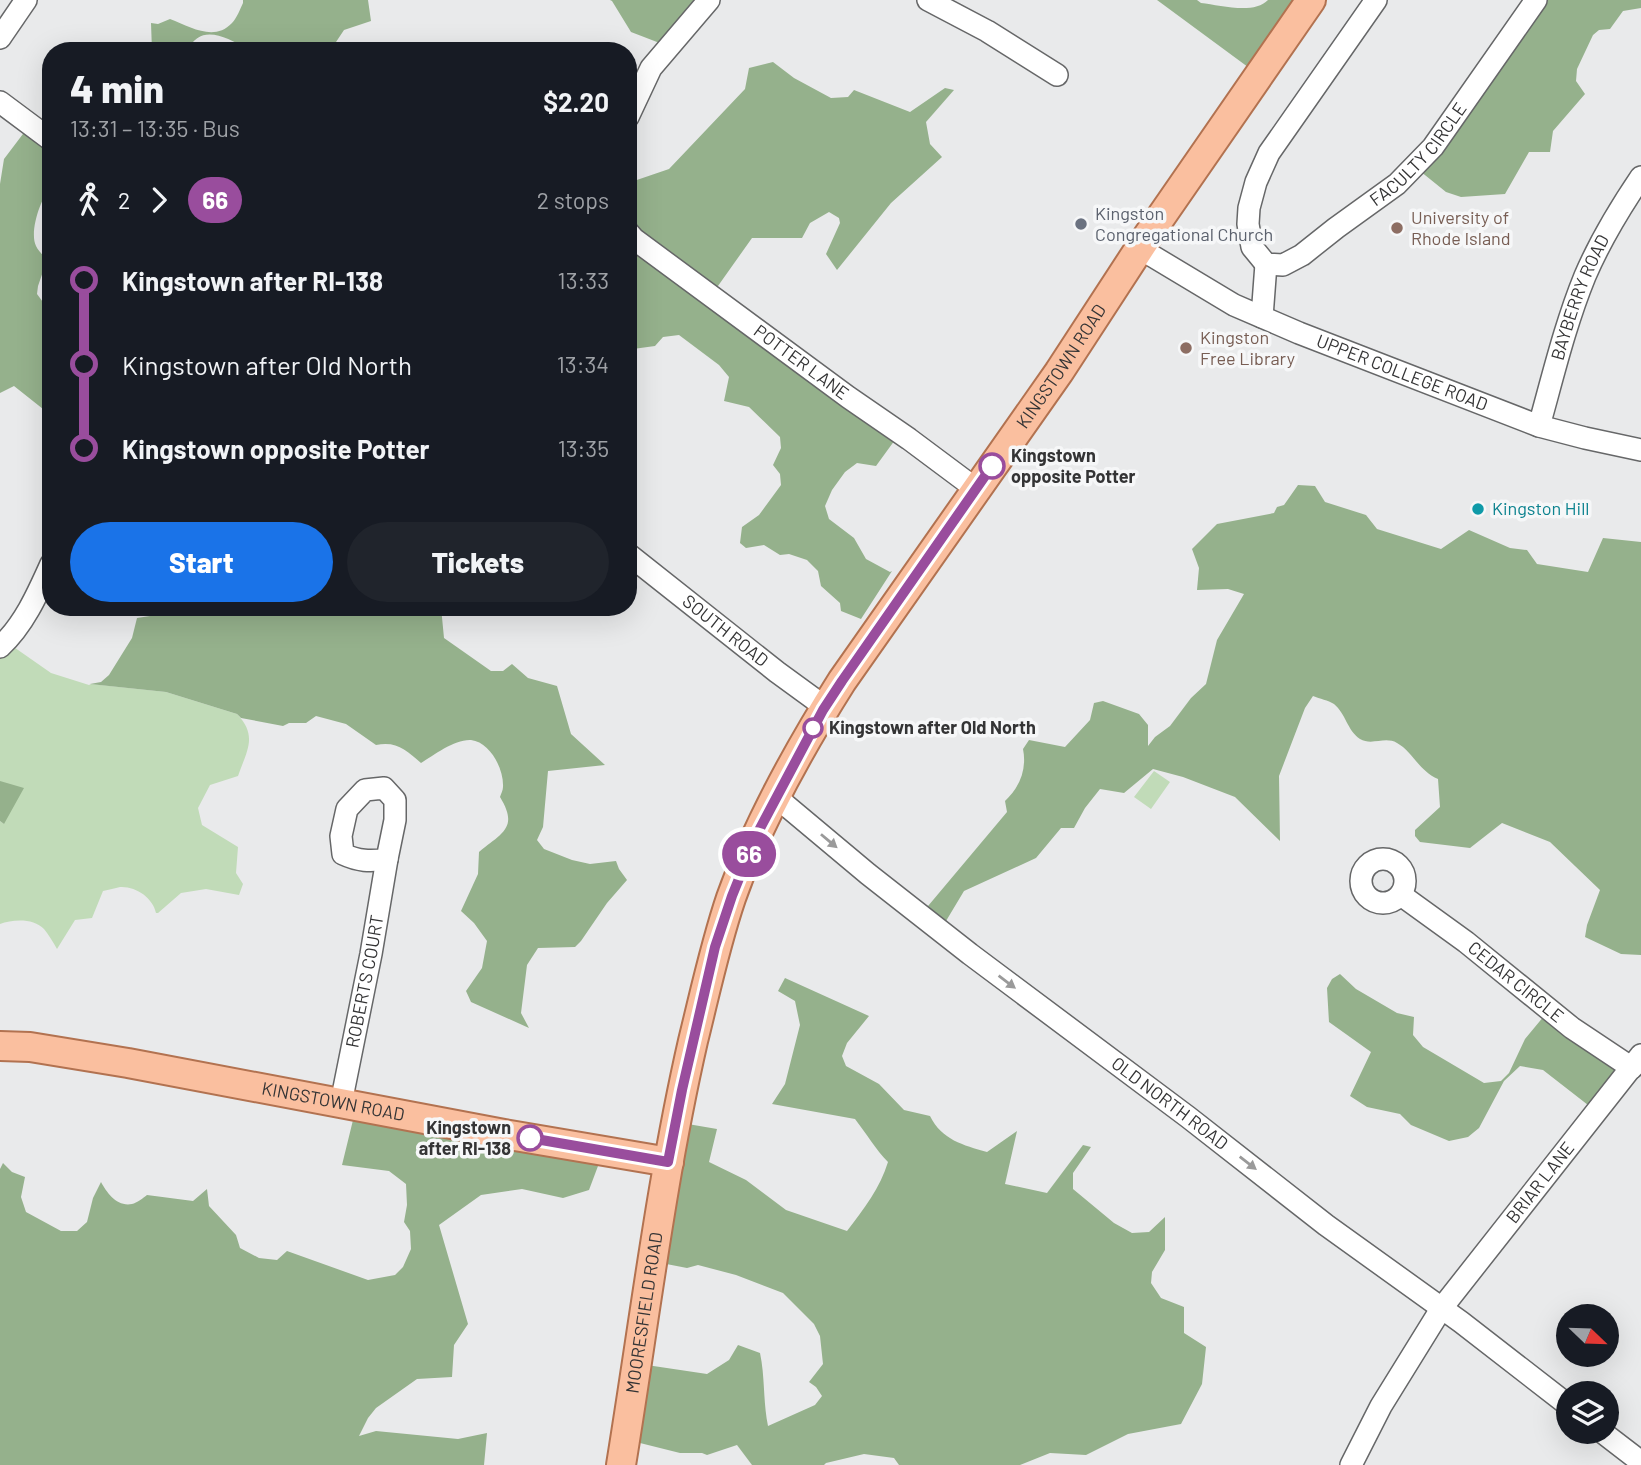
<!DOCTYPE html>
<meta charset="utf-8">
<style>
:root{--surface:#171b24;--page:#20242c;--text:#f1f3f6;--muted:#9ea1a6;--accent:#1a73e8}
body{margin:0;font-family:Barlow,sans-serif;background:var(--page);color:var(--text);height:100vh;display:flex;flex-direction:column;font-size:26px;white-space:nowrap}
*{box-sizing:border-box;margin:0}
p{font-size:23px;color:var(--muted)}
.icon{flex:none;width:38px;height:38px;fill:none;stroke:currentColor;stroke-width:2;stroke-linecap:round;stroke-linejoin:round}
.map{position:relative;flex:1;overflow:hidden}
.panel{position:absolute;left:42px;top:42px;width:595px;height:574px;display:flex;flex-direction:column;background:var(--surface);border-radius:28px;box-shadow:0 7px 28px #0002}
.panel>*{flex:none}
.badge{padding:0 14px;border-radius:23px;font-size:24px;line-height:46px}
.needle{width:46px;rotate:113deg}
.buttons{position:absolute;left:1556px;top:1304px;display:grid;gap:14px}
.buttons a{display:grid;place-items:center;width:63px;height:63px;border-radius:50%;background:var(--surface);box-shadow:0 7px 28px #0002;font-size:35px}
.map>.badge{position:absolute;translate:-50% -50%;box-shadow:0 0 0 4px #fff}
.legs{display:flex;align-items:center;gap:10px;height:77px;padding:0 28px;font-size:23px}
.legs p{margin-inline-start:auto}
.summary{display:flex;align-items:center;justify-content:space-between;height:119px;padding:0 28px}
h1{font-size:38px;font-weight:800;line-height:52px}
.cta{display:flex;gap:14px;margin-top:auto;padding:14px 28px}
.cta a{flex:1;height:80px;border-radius:42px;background:var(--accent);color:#fff;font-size:28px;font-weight:800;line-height:80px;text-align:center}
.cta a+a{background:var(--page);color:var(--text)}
ul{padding:0 28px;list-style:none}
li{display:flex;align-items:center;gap:24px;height:84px;font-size:26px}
li i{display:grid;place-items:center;width:10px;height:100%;margin:0 9px;background:currentColor}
li i::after{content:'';width:18px;height:18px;margin:-9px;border:5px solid;border-radius:50%;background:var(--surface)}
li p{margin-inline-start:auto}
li:first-child i{background:linear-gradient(#0000 50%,currentColor 0)}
li:last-child i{background:linear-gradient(currentColor 50%,#0000 0)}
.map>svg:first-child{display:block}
</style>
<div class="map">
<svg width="1641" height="1465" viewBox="0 0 1641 1465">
<rect width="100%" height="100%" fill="#e9eaeb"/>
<path fill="#c1dbb8" d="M8 643 51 673 89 685 91 684 166 692 237 714C258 736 247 750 238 776L210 785 198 808 202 825 238 847 236 873 243 884 239 895 206 889 181 893 158 913H156C153 898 136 886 120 887 115 888 109 890 103 891L92 918 75 920 57 949C53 942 49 935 44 929 34 918 13 919 0 924V821L4 824 0 781V649Z
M1154 771 1170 782 1151 809 1134 797Z"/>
<path fill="#95b18c" d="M243 0H368L371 21 344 30 332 48 334 51H249L247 48C226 38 201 22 187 51H152L151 23 158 24 170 19C191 27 214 42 232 23 237 18 240 9 243 3Z
M610 0H712L670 47 631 32 612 1Z
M1157 0H1197L1201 3C1220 5 1254 15 1268 0H1304L1252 70Z
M1536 0H1641V8L1623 11 1610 29 1599 30 1593 35 1577 69 1576 81 1585 94 1553 131 1550 152H1529L1505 194 1461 197 1446 192 1415 167Z
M773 62 794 78 831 98 848 97 854 90 910 112 945 88 954 90 926 122 930 144 942 157 891 203 837 270 826 254 840 223 839 218 829 212 810 223 802 238H752L713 293 900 433 876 466 857 463 845 472 832 490 825 506 829 519 854 538 866 559 890 572 892 571 861 619 841 611 840 603 821 586 818 571 807 560 789 554 780 555 764 545 746 548 740 543 742 527 759 515 781 485 780 474 773 465 781 448 780 437 749 407 724 401 729 377 719 365 679 335 663 337 655 346 633 349 628 366V183L669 169 745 89 749 68Z
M29 126 51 139V186C41 198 29 231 36 246 38 251 44 256 47 260L38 286 37 294 48 309 51 310V410L43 409 14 386 0 393V184L4 159Z
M1298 485 1315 486 1325 502 1366 515 1377 529 1441 549 1469 530 1510 548 1527 550 1537 564 1588 572 1603 538 1641 542V955L1621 954 1585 937 1587 925 1600 890 1550 842 1502 823 1470 848 1420 842 1415 836V830L1440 807 1438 779C1419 771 1412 751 1397 743 1385 736 1372 746 1360 739 1347 730 1346 714 1334 704 1328 700 1320 699 1313 696L1305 708 1279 776 1280 841 1235 797 1183 777 1153 769 1124 793 1100 789 1085 808 1074 828H1061L1036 858 964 891 946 921 942 923 923 912 1007 812 1005 801C1020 787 1027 769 1023 749L1029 740 1065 747 1090 720 1094 703 1103 701 1139 714 1148 725V746L1155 737 1170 726 1191 698 1206 684 1217 640 1244 594 1228 589 1197 590 1199 568 1192 549 1217 524 1274 513 1277 507 1284 505Z
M159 607H441L444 638 491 671H503L512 664 528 678 557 686 571 734 605 765 548 771 543 827 537 840 544 849 572 860 590 864 616 861 619 869 627 880 607 903 581 941 575 947 538 948 527 965 521 1013 529 1028 471 1002 466 991 482 968 487 941 474 923 461 911 478 874 479 852C502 833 519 828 500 797 501 794 503 790 503 787 504 769 490 742 471 740 455 739 434 755 421 763 406 750 397 741 376 745L346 724 316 716 306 723H289L283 726 241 718 237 714 166 692 90 684 101 682 109 675 132 638 137 618 150 616Z
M0 781 24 788 4 824 0 821Z
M1340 974 1356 989 1397 1013 1414 1017 1413 1035 1423 1047 1484 1083 1501 1081 1509 1073 1525 1039 1549 1010 1630 1065 1597 1112 1543 1070 1520 1066 1504 1081 1479 1128 1468 1137 1449 1141 1411 1125 1400 1114 1367 1107 1350 1096 1371 1052 1329 1022 1327 988 1332 979Z
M785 978 869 1016 847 1043 842 1056 846 1066 879 1084 904 1110 930 1116C942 1140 963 1145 987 1152L1017 1131 1005 1184 1047 1193 1083 1145 1091 1147 1073 1173V1189L1114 1223 1132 1233 1149 1232 1165 1217V1250L1152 1272 1151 1283 1161 1298 1184 1307V1333L1206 1347 1202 1384 1181 1424 1128 1434 1086 1455 1050 1453 1020 1465H899L894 1458 864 1454 826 1463 824 1465H752L737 1445 707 1455 702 1453H680L628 1440 640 1364 707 1374 729 1360 738 1345 760 1353C765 1376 763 1401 768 1426L815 1405 822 1396 816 1387 809 1382 823 1364 820 1336 814 1324 783 1293 736 1275 698 1265 687 1268 656 1262 682 1123 717 1129 709 1162 746 1180 786 1210 847 1231C864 1209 880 1188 888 1162 876 1150 866 1133 855 1119L772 1104 785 1084 800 1025 795 1001 778 991Z
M354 1116 604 1150 589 1190 563 1198 522 1189 481 1195 439 1225 468 1324 454 1345 452 1377 417 1379 376 1408 368 1418 359 1436 376 1431 458 1439 487 1433 484 1465H0V1169L3 1163 12 1172 25 1177 21 1197 26 1212 61 1231H77L87 1222 93 1198 101 1182C107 1193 117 1207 132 1204 137 1203 143 1198 147 1195L193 1201 207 1189 209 1206 236 1235 240 1248 259 1258 277 1260 287 1251 368 1280 395 1275 403 1267 411 1249 410 1231 404 1222 407 1205 406 1184 389 1171 342 1165Z"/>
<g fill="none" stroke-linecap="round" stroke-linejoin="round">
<defs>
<g id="minor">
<path d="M928 0 987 31 1057 75"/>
<path id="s1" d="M1376 0 1269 153 1256 182 1249 208 1248 224 1252 247 1266 264 1283 265 1302 255 1336 228 1397 184 1433 147 1536 0"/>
<path d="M0 38 26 0"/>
<path d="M0 102 51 140"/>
<path d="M628 117 651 68 709 0"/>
<path id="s2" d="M628 232 634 239 848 397 909 439 976 489"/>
<path id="s3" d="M1139 248 1234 305 1299 333 1539 426 1585 438 1641 450"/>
<path d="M1262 317 1266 264"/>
<path id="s4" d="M1539 426C1553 376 1565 325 1585 276 1600 241 1620 208 1641 177"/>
<path id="s5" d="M628 554 777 672 825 707"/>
<path d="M0 647C24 625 38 593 51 564"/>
<path d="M384 788 395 800V820L387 859C370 862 358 861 343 854L341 836 347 809 365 790Z"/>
<path id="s6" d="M776 797 868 874 970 954 1188 1117 1326 1225 1461 1322 1568 1405"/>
<circle cx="1383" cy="881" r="22"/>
<path id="s7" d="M1401 895 1466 942 1572 1028 1632 1068"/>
<path id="s8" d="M341 1103 371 954 387 859"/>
<path d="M1602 1432 1641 1462"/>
<path id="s9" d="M1351 1465 1381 1406 1441 1309 1641 1055"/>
</g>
<g id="major">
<path id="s10" d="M0 1046 30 1047 128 1063 504 1134 669 1162"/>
<path id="s11" d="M621 1465C644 1324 661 1181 693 1041 705 993 715 945 731 898 758 822 799 749 842 681L1059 372 1147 237 1311 0"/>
</g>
</defs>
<use href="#minor" stroke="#666768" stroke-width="24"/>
<use href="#major" stroke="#b27250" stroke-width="32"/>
<use href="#minor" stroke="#fff" stroke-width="21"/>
<use href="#major" stroke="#fabf9f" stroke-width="28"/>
</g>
<defs><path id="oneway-solid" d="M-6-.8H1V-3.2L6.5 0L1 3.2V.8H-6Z" transform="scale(1.75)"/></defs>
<g fill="#9a9a9a">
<use href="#oneway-solid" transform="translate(829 841) rotate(40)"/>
<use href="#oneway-solid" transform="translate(1007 982) rotate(37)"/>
<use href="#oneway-solid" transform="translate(1248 1163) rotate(38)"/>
</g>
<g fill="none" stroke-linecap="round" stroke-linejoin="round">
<defs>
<path id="line-1" d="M530 1138 668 1162 682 1090 715 947 732 896 757 834 823 710 842 681 992 466"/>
</defs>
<use href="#line-1" stroke="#fff" stroke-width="16"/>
<use href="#line-1" stroke="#994d9d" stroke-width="10"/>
</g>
<circle fill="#6b7280" stroke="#f6f7f8" stroke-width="2.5" cx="1081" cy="224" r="7"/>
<g fill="#8d6e63" stroke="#f6f7f8" stroke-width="2.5">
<circle cx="1397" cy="228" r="7"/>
<circle cx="1186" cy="348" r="7"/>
</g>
<g fill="#fff" stroke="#994d9d" stroke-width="3.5">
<circle cx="992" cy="466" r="12"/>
<circle cx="813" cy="728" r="9"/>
<circle cx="530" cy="1138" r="12"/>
</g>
<circle fill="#0f9aa8" stroke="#f6f7f8" stroke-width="2.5" cx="1478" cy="509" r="7"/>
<g text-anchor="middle" stroke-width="7" stroke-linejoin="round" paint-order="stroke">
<g font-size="18" fill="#343435" stroke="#f6f7f8">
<text dy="6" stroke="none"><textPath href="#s1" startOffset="500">FACULTY CIRCLE</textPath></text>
<text dy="6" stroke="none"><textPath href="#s4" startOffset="135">BAYBERRY ROAD</textPath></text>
<text dy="6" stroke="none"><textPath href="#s2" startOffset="217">POTTER LANE</textPath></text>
<text dy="6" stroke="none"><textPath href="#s11" startOffset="1206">KINGSTOWN ROAD</textPath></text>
<text dy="6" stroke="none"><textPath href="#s3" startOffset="292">UPPER COLLEGE ROAD</textPath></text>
<text dy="6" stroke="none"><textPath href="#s5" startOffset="124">SOUTH ROAD</textPath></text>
<text dy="6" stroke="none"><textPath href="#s8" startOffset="124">ROBERTS COURT</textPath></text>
<text dy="6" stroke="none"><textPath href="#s7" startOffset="144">CEDAR CIRCLE</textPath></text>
<text dy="6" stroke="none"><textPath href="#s10" startOffset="338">KINGSTOWN ROAD</textPath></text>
<text dy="6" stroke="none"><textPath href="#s6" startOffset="499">OLD NORTH ROAD</textPath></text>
<text dy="6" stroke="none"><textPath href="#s9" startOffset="341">BRIAR LANE</textPath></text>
<text dy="6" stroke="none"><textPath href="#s11" startOffset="154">MOORESFIELD ROAD</textPath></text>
</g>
<g font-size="18" fill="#5b616d" stroke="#f6f7f8" text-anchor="start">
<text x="1095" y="220">Kingston<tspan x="1095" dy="21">Congregational Church</tspan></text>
</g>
<g font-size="18" fill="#785e54" stroke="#f6f7f8" text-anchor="start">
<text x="1411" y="224">University of<tspan x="1411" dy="21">Rhode Island</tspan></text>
<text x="1200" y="344">Kingston<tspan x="1200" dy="21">Free Library</tspan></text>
</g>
<g font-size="18" font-weight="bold" fill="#343435" stroke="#f6f7f8" text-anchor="start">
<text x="1011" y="462">Kingstown<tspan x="1011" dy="21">opposite Potter</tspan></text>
<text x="829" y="734">Kingstown after Old North</text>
<text x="511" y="1134" text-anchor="end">Kingstown<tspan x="511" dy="21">after RI-138</tspan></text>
</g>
<g font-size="18" fill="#0d838f" stroke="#f6f7f8" text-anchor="start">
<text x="1492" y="515">Kingston Hill</text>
</g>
</g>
</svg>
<div class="buttons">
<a><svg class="needle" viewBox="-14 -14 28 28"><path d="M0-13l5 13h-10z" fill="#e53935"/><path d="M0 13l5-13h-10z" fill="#9ea1a6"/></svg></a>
<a><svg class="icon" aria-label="layers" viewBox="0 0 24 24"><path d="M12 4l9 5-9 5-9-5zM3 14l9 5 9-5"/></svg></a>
</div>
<b class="badge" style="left:749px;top:854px;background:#994d9d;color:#fff">66</b>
<section class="panel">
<div class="summary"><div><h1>4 min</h1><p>13:31 – 13:35 · Bus</p></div><b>$2.20</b></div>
<div class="legs"><svg class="icon" aria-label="walk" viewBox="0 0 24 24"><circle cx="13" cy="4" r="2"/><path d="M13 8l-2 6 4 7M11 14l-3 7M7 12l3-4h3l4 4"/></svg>2<svg class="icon" aria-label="forward" viewBox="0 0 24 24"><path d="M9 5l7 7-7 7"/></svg><b class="badge" style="background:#994d9d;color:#fff">66</b><p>2 stops</p></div>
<ul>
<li><i style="color:#994d9d"></i><b>Kingstown after RI-138</b><p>13:33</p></li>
<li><i style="color:#994d9d"></i><span>Kingstown after Old North</span><p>13:34</p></li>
<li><i style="color:#994d9d"></i><b>Kingstown opposite Potter</b><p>13:35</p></li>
</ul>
<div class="cta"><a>Start</a><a>Tickets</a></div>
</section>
</div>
